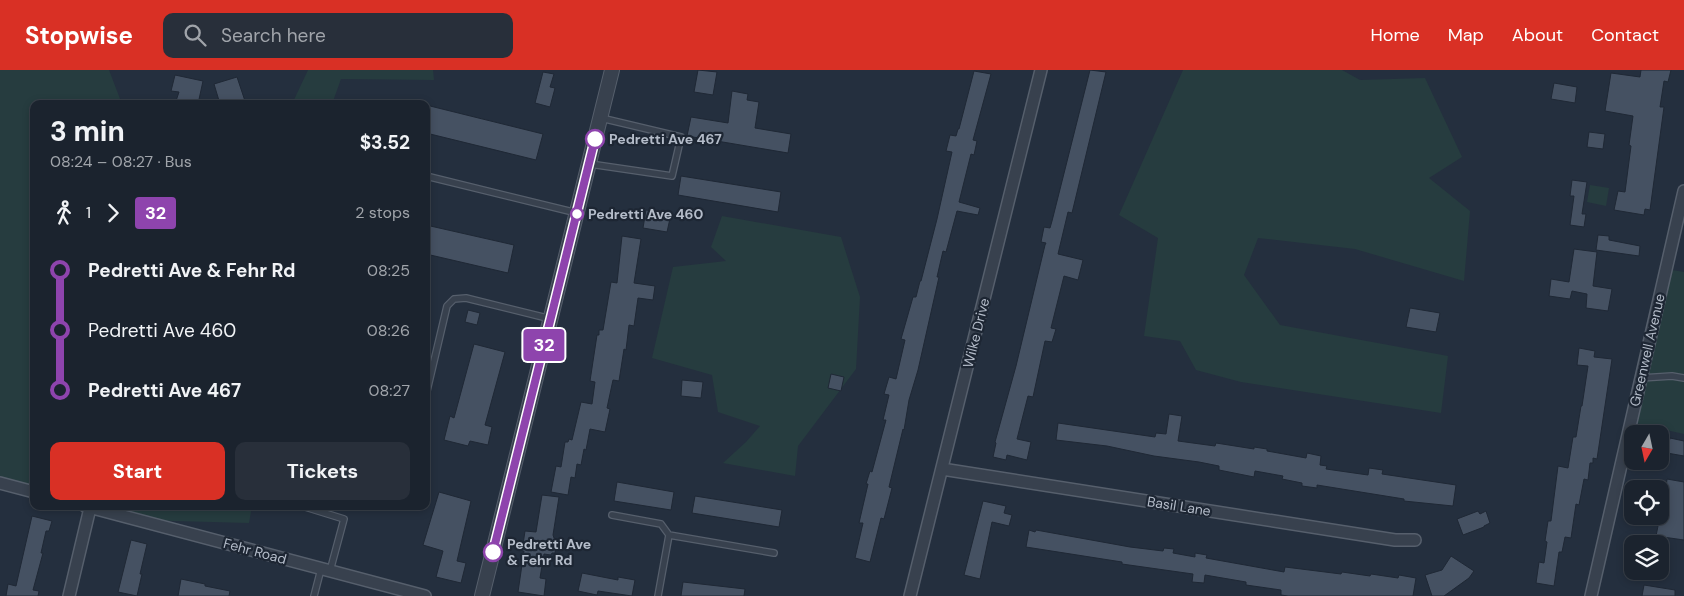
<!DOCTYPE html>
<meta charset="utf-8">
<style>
:root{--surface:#1b232e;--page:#282f3a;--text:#f1f3f6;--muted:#a0a4aa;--line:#39404a;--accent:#d93025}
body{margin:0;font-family:"DM Sans",sans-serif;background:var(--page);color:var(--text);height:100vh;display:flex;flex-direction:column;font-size:19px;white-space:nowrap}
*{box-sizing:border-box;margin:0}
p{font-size:16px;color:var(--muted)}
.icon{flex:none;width:28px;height:28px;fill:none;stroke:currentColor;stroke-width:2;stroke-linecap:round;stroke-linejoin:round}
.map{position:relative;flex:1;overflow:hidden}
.side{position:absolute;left:30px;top:30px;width:400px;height:410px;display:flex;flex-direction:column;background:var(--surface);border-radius:10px;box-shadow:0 2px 8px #0003,0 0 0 1px var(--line)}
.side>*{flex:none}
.badge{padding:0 10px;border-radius:4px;font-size:18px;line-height:32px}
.needle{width:32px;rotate:189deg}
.controls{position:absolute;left:1624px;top:355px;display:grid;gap:10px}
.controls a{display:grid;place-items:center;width:45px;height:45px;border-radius:10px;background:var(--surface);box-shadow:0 2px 8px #0003,0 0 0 1px var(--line);font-size:25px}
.map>.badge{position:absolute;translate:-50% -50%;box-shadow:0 0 0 2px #fff}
.legs{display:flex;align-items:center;gap:8px;height:55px;padding:0 20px;font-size:16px}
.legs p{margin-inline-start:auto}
.head{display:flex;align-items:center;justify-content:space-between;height:85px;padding:0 20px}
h1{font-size:28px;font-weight:700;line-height:38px}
.primary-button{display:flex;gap:10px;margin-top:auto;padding:10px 20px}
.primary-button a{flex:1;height:58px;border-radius:10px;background:var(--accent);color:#fff;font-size:20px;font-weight:700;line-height:58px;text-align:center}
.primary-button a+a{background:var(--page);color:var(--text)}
ul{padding:0 20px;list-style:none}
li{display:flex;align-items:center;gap:18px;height:60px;font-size:19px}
li i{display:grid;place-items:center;width:8px;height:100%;margin:0 6px;background:currentColor}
li i::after{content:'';width:12px;height:12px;margin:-6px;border:4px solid;border-radius:50%;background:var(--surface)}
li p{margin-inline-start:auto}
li:first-child i{background:linear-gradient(#0000 50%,currentColor 0)}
li:last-child i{background:linear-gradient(currentColor 50%,#0000 0)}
header{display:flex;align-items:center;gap:30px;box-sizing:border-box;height:70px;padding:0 25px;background:var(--accent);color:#fff}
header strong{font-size:24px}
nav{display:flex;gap:28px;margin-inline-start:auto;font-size:18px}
.search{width:350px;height:45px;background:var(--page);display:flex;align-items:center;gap:12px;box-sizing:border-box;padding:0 18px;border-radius:10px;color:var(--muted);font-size:19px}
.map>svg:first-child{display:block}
</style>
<header>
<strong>Stopwise</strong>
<div class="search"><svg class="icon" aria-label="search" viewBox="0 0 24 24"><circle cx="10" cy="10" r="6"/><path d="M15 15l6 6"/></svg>Search here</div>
<nav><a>Home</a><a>Map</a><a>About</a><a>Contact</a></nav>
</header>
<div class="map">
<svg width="1684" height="526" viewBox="0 0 1684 526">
<rect width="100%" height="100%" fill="#242f3e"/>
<path fill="#263c3f" d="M0 0H109L122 34H34V422L0 413Z
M308 0H433L434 10 341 9 332 34H292Z
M1183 0H1342L1360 10 1425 8 1462 87 1429 108 1470 141 1464 211 1355 179 1258 168 1244 205 1280 255 1448 286 1441 343 1241 312 1196 300 1180 271 1144 266 1158 168 1119 145Z
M1590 115 1609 118 1606 136 1587 132Z
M722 146 841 167 860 227 856 299 798 376 795 406 723 393 746 372 760 356 718 342 712 305 652 288 673 197 726 191 711 177Z
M1666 199 1684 202V364L1631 352Z
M85 436H252L249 453 137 450Z"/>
<path fill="#455162" stroke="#1f2835" d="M698 0 717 2 713 25 694 22Z
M1090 0 1106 2 1072 143 1068 142 1058 184 1083 190 1078 210 1064 206 1051 258 1056 259 1052 272 1045 271 1033 327 1028 326 1017 369 1031 372 1027 390 1007 385 1006 390 993 387 996 373 995 372 1016 296 1045 175 1046 173 1041 172 1044 157 1050 158 1052 151Z
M1641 0H1671L1668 12 1664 11 1660 37H1664L1650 140 1645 139 1644 145 1614 140 1618 121 1625 122 1631 76 1629 75 1633 46 1605 41 1611 3 1640 7Z
M974 1 991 4 973 70 977 71 974 85 971 84 959 132 980 138 978 145 957 141 946 182 943 181 937 207H939L918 300 909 330 904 360 903 359 889 417 892 418 884 449 881 448 870 492 855 488 863 453H859L868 414H866L870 401 872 402 886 350H883L889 325 884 324 889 307 896 309 905 270 901 269 913 227H916L920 211H921L937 149 952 82 946 81 950 65 956 66 958 59H959Z
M543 2 554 4 550 17 555 18 550 37 535 33Z
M175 5 203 11 198 34 176 31 179 22 171 21Z
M237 7 246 34H220L214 14Z
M1554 13 1577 17 1575 33 1551 29Z
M732 21 748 24 747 30 759 32 755 58 791 64 788 83 687 66 691 47 728 53Z
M426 35 543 64 536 90 426 63Z
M1589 62 1605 64 1603 79 1587 77Z
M681 106 781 122 778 142 678 125Z
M1572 110 1587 112 1582 144H1586L1584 157 1570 155 1574 126H1570Z
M646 140 671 144 667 162 643 158Z
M426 155 514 175 508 203 426 184Z
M1598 165 1609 166V170L1640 176 1639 186 1596 180Z
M622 166 641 169 634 213 655 216 653 230 638 228 634 256 629 255 626 280 624 279 619 311 613 310 607 338 610 339 605 362 590 359 586 380 584 379 581 395 577 394 575 408 571 407 568 425 551 422 556 396 561 397 565 372H568L569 369 572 370 581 332 592 334 595 312 590 311 597 265H599V260H603L611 212 617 213Z
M1574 179 1597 182 1593 216 1612 219 1608 241 1586 238 1587 224 1572 221 1570 229 1549 226 1551 209 1569 212Z
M1410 238 1440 243 1436 262 1406 257Z
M468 240 480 243 477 255 465 252Z
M474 274 505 282 485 355 492 357 488 375 470 371 468 376 444 370 450 346 454 348Z
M1579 278 1595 281 1594 287 1612 289 1597 389 1593 388V393H1590L1588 410 1584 409 1579 435 1576 434 1571 468 1565 467 1562 482H1559L1554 516 1536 513 1539 492 1544 493 1547 472 1545 471 1548 451H1551L1558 396 1568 398 1573 367H1576L1581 336H1582L1588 296 1577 295Z
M831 304 844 307 841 321 828 318Z
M682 310 703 312 701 328 681 326Z
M1169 344 1182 346 1178 371 1215 376 1216 373 1254 379V377L1267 379V381L1306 388 1307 383 1321 386 1320 395 1327 396 1326 399 1368 405 1369 398 1383 400 1382 404 1456 415 1453 436 1404 431V429L1317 415V418L1302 416V413L1282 409 1283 406 1255 401 1254 407 1219 400V396L1199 392 1154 386 1107 376 1056 370 1058 353 1155 367 1156 363 1166 364Z
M1670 368 1684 371V386L1667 383Z
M1667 409 1684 412V470L1656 466 1660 446V417L1666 418Z
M617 412 674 422 671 440 614 431Z
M439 422 471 431 457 491 466 493 461 513 436 507 443 481 423 475Z
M542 425 559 427 553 465 554 468 557 469 555 483H552L551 485 544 484 540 508 546 509 544 526 518 522 524 481H522L525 461 536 462Z
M695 426 782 440 779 457 692 443Z
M983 431 1006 436 1004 443 1012 445 1009 456 992 452 980 509 964 505Z
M1478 441 1480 444 1486 441 1490 453 1484 456V457L1463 465 1457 449Z
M32 446 52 451 49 461H46L41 483H43L33 520 39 521 38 526H6L8 514 16 516Z
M1029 460 1035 462 1036 460 1130 477 1163 481 1164 478 1174 479 1173 483 1195 487V483L1207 485 1206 488 1284 502 1285 497 1341 504 1342 502 1370 506 1371 504 1398 508 1399 505 1416 508 1413 526H1288L1281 525V520L1246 515V512L1205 505 1204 513 1192 512 1193 504 1122 494V492L1026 477Z
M131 470 147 474 140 504H142L137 526 118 522Z
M1451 486 1474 501 1469 508 1444 526H1432L1425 505 1442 500Z
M582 503 618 510V507L635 510 632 526 598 521 597 525 578 521Z
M181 509 205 514V516L230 521 229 526H178Z
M683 512 745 519 744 526H681Z
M1644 515 1675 520V526H1642Z"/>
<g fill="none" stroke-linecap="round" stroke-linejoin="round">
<defs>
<path id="service" d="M590 94 672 106 681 67 601 48
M426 106 577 143
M1641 308 1672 306 1684 308
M426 325 447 236 454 229 466 228 551 249
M302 436 344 449 330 501
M612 445 661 454 669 465 774 483
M314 526 321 499
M658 526 669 465"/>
<path id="minor" d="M942 399 1395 470H1415
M0 413 34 422
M85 436 425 526
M69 526 90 438
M910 526 1041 0
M1591 526 1684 121"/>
<path id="tertiary" d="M482 526 612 0"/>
</defs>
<use href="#service" stroke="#565f6c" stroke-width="8"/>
<use href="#minor" stroke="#565f6c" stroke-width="14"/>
<use href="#tertiary" stroke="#565f6c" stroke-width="16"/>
<use href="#service" stroke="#38414e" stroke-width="5.5"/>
<use href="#minor" stroke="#38414e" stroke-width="11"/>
<use href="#tertiary" stroke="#38414e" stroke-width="14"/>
</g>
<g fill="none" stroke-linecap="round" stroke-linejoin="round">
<defs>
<path id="line-1" d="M493 482 595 69"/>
</defs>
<use href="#line-1" stroke="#fff" stroke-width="11"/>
<use href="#line-1" stroke="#8e44ad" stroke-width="8"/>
</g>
<g fill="#fff" stroke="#8e44ad" stroke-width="2.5">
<circle cx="595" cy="69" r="9"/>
<circle cx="577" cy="144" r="6"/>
<circle cx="493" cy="482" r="9"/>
</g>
<g text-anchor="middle" stroke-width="4.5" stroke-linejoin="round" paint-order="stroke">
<g font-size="14" font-weight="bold" fill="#b4bcc9" stroke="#1d2633" text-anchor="start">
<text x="609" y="74">Pedretti Ave 467</text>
<text x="588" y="149">Pedretti Ave 460</text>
<text x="507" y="479">Pedretti Ave<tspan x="507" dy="16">&amp; Fehr Rd</tspan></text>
</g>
<g font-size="14" fill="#b4bcc9" stroke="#1d2633">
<text transform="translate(976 263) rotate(-76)" y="5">Wilke Drive</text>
<text transform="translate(1647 280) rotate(-77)" y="5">Greenwell Avenue</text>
<text transform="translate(1179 436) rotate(9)" y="5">Basil Lane</text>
<text transform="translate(255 481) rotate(15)" y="5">Fehr Road</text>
</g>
</g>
</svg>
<div class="controls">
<a><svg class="needle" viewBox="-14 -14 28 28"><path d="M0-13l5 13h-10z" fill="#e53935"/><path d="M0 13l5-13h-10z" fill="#a0a4aa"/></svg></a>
<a><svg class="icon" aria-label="locate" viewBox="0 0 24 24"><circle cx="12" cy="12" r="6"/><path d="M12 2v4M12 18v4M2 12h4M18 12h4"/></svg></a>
<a><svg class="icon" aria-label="layers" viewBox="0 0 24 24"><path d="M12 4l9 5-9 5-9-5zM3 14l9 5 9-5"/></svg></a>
</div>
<b class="badge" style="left:544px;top:275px;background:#8e44ad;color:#fff">32</b>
<section class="side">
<div class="head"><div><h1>3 min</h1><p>08:24 – 08:27 · Bus</p></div><b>$3.52</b></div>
<div class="legs"><svg class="icon" aria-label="walk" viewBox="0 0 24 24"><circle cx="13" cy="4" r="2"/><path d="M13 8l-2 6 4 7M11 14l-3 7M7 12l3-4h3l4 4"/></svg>1<svg class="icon" aria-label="forward" viewBox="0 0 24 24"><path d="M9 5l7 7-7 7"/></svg><b class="badge" style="background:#8e44ad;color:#fff">32</b><p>2 stops</p></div>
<ul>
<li><i style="color:#8e44ad"></i><b>Pedretti Ave &amp; Fehr Rd</b><p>08:25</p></li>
<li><i style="color:#8e44ad"></i><span>Pedretti Ave 460</span><p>08:26</p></li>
<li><i style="color:#8e44ad"></i><b>Pedretti Ave 467</b><p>08:27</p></li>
</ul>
<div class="primary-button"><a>Start</a><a>Tickets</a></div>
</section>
</div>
